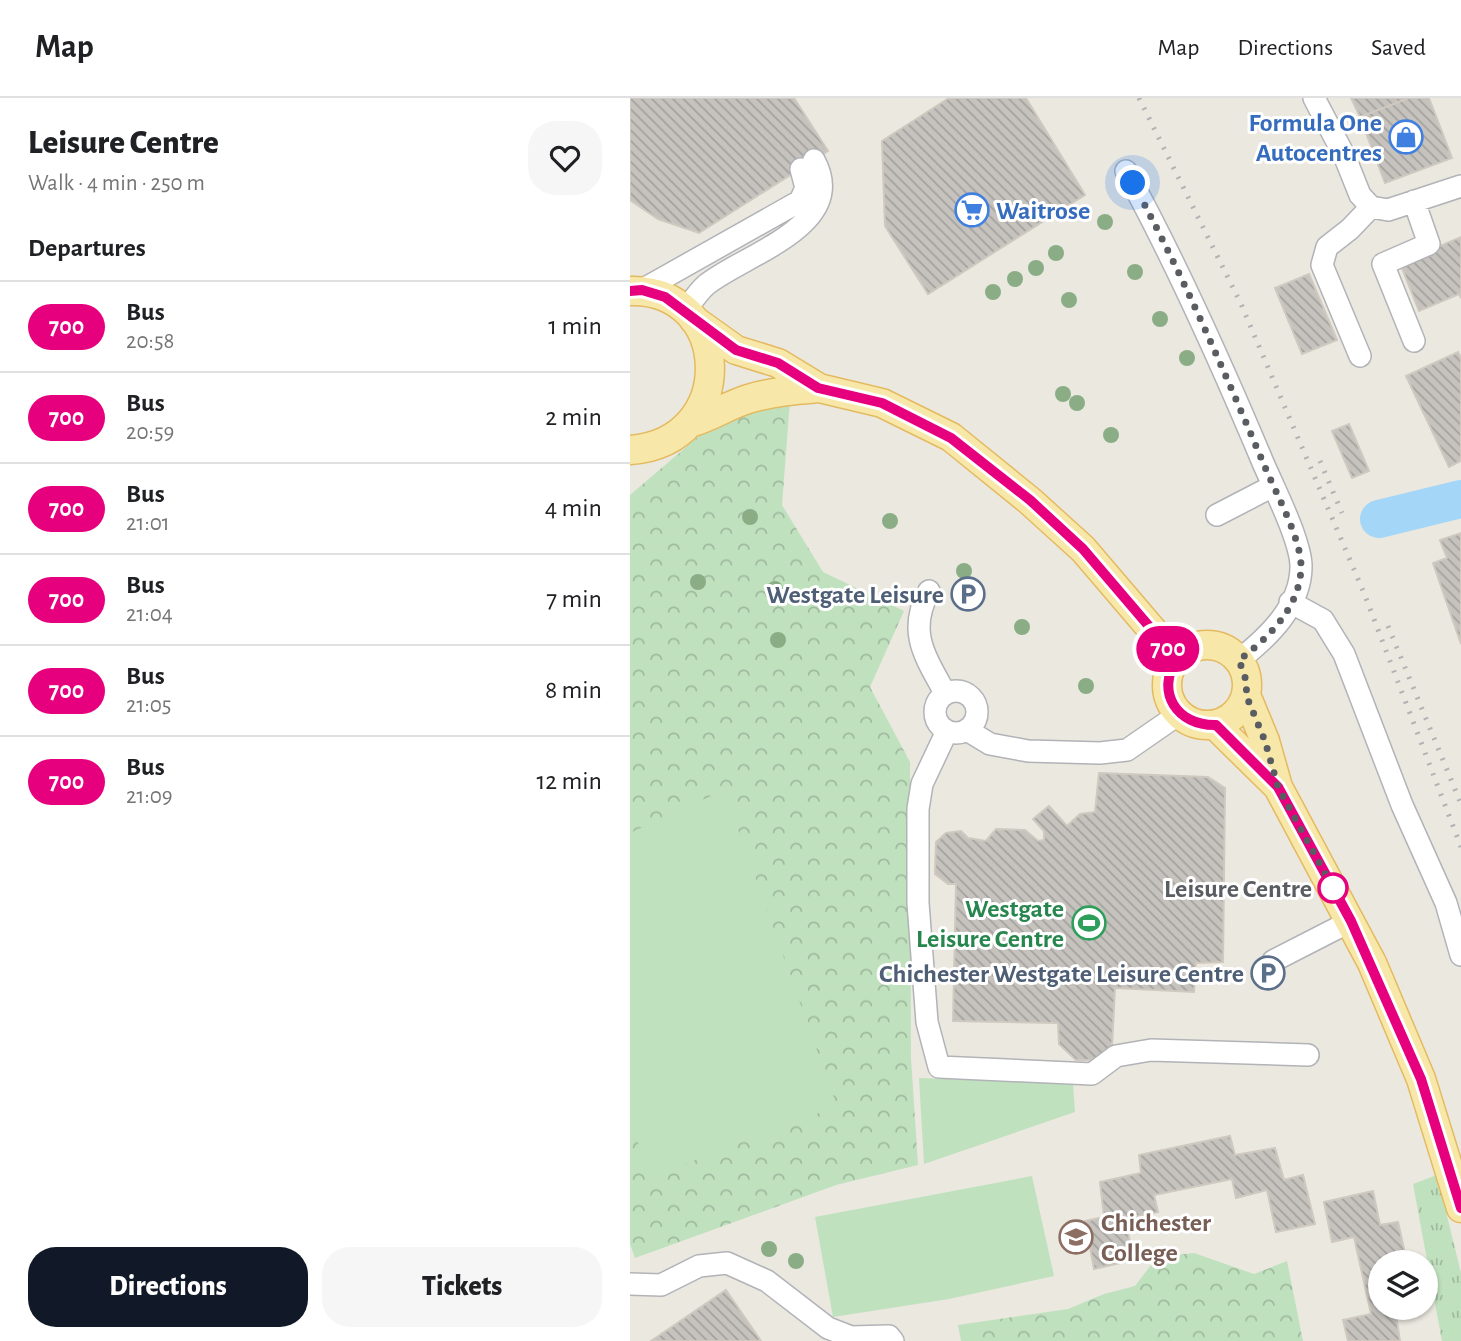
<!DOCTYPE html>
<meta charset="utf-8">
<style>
:root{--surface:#fff;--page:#f6f6f6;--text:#202124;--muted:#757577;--line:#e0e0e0;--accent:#111827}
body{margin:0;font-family:"Alegreya Sans",sans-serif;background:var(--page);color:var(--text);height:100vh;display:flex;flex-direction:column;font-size:26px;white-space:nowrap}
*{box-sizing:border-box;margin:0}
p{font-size:23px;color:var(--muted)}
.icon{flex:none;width:38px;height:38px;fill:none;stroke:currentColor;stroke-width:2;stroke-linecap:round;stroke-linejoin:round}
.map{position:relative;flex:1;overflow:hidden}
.side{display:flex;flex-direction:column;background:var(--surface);width:630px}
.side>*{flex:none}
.badge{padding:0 14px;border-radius:23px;font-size:24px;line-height:46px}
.tools{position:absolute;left:738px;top:1152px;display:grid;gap:14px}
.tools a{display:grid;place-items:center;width:70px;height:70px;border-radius:50%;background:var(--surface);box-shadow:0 2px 5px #0004;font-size:35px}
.you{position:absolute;width:35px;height:35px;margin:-18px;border:5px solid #fff;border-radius:50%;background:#1a73e8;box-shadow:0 0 0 10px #1a73e833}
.map>.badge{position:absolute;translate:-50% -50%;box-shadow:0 0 0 4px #fff}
h2{padding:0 28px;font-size:26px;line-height:63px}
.round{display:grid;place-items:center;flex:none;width:74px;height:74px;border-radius:28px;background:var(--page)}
.head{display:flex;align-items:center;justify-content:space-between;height:119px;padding:0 28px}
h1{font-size:33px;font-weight:800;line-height:52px}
.cta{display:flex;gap:14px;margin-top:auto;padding:14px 28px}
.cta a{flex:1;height:80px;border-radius:28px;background:var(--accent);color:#fff;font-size:28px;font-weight:800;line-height:80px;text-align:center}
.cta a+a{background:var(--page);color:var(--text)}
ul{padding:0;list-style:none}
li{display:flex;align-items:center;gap:21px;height:91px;padding:0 28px;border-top:2px solid var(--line)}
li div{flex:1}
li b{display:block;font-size:26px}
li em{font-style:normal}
li .badge{min-width:77px;font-weight:700;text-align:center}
header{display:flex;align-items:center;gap:42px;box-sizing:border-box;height:98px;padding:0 35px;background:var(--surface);border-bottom:2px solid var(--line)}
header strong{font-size:33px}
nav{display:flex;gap:38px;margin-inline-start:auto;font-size:24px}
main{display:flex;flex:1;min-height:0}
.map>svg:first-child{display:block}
</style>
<header>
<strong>Map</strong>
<nav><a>Map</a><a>Directions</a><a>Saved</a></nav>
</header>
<main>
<section class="side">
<div class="head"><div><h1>Leisure Centre</h1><p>Walk · 4 min · 250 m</p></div><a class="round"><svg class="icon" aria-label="heart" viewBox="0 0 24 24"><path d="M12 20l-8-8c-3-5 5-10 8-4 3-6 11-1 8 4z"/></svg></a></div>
<h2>Departures</h2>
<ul>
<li><span class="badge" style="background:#e6007e;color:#fff">700</span><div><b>Bus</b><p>20:58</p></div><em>1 min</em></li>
<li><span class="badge" style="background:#e6007e;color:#fff">700</span><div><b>Bus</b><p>20:59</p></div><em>2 min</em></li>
<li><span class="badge" style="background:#e6007e;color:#fff">700</span><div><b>Bus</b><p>21:01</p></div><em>4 min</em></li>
<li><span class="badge" style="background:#e6007e;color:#fff">700</span><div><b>Bus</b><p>21:04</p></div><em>7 min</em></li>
<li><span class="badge" style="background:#e6007e;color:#fff">700</span><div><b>Bus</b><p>21:05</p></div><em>8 min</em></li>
<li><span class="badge" style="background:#e6007e;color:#fff">700</span><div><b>Bus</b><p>21:09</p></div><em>12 min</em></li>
</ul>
<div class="cta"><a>Directions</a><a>Tickets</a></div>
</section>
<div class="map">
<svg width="831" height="1243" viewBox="0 0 831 1243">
<defs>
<pattern id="grass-tufts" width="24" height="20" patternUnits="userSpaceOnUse" patternTransform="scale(1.75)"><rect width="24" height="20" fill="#c0e1be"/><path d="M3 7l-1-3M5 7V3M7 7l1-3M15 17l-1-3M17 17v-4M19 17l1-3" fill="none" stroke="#9fba9e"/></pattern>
<pattern id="forest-crowns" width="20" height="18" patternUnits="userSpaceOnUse" patternTransform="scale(1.75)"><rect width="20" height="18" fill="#c0e1be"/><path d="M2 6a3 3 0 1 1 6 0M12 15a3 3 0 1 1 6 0" fill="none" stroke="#9fba9e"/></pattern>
<pattern id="building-back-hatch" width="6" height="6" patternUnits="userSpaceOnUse" patternTransform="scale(1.75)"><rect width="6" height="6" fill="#c6c3be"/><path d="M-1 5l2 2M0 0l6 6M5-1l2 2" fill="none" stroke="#a4a29e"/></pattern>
</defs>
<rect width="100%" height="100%" fill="#ebe8e0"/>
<path fill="url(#grass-tufts)" d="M807 1077 831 1175V1243H812L783 1086Z"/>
<path fill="url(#forest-crowns)" d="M160 302 152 407 193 474 274 513 240 589 280 664 281 960 288 1067 206 1087 5 1160 0 1146V397L69 338 107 317Z
M564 1155 624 1176 657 1163 673 1243H331L328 1227 438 1211 474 1196 505 1188 527 1159Z"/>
<path fill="#c0e1be" d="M94 692 207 1008 21 1079 0 1023V735Z
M289 980 443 986 445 1014 294 1066Z
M402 1078 424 1178 319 1201 203 1219 185 1119Z"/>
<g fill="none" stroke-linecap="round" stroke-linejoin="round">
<path stroke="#a4d6f7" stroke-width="38" d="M749 421 831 401"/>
</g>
<path fill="url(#building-back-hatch)" stroke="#cfc9bf" stroke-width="2" d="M0 0H164L198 53 69 135 28 121 0 102Z
M319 0H396L455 97 298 196 255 128 252 43Z
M721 0H779L730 19Z
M779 0H799L822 60 755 85 730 19Z
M831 139V200L829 196 789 213 770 165Z
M679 176 707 242 672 256 645 190Z
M828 254 831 260V363L819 369 776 278Z
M719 326 739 373 722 380 702 333Z
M831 435V546L803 465 817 460 810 442Z
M469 675 578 679 595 690 593 864 566 865 564 894 485 890 482 949 464 962H446L429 946 428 925 323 923 326 786H318L305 776 306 744 316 735 331 733 338 740 356 743 366 731 395 732 408 743 414 742V733L403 721 419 708 437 728 450 716 465 714Z
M600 1038 605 1057 645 1050 654 1082 673 1077 685 1126 646 1134 637 1092 606 1100 602 1081 524 1097 528 1114 495 1121 504 1162 464 1171 455 1123 474 1119 470 1084 511 1075 509 1057Z
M743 1093 750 1127 768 1124 777 1164H751V1209H786L787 1214 766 1217 770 1243H718L713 1222 741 1216 724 1139 702 1144 694 1104Z
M96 1192 131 1243H21Z"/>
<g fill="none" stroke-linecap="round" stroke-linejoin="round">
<defs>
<path id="minor" d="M684 0 714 57 730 97 741 109 758 112 831 88
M496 73C548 168 592 267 634 367 645 392 670 442 671 467 672 508 637 540 609 562
M784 103 799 146 753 166 784 243
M12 192 170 103 176 90 171 71
M55 213C61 205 68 194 76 187 114 156 220 128 184 62
M730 258 692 167 697 149 720 131 741 109
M587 417 643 388
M299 493C277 534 295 558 315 595
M660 504 693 522 714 556 772 707 816 805 831 857
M305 614a21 21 0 1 1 42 0a21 21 0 1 1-42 0Z
M337 632 360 646 398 653 470 655 497 652 549 616
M317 633 292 686 288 711V805L297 924 309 969 462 976 486 958 521 952 678 957
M643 863 721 823
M0 1186 31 1187 69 1168 97 1165 137 1183 198 1230 221 1239 259 1238 263 1243"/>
<path id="major" d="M0 193C103 190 110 344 0 352
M64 222 106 252 148 265 189 290 252 305 321 339 400 403 453 451 547 561
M63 324C82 318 99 307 118 301 141 294 164 292 189 290
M537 587a40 40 0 1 1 80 0a40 40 0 1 1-80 0Z
M616 597 635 643 648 689 742 865 791 981 831 1110
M585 627 646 687"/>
</defs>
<use href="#minor" stroke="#b1b3b7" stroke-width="24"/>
<use href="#major" stroke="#e4ba61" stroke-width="31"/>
<use href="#minor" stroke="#fff" stroke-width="21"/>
<use href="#major" stroke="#f7e8a9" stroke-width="28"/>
<path stroke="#b1b2b2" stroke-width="5" stroke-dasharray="2 9" stroke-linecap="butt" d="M509 0 611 206 734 495 831 749
M690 363 712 415
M758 528 831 706"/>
</g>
<g fill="#8aad86">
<circle cx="475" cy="124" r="8"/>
<circle cx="426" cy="155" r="8"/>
<circle cx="406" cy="170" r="8"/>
<circle cx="505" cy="174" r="8"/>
<circle cx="385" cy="181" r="8"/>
<circle cx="363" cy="194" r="8"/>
<circle cx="439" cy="202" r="8"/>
<circle cx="530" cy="221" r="8"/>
<circle cx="557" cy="260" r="8"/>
<circle cx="433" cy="296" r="8"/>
<circle cx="447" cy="305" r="8"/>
<circle cx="481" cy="337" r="8"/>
<circle cx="120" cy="419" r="8"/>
<circle cx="260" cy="423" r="8"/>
<circle cx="334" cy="473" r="8"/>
<circle cx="68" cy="484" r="8"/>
<circle cx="145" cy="491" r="8"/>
<circle cx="392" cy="529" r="8"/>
<circle cx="148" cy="542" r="8"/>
<circle cx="456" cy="588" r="8"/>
<circle cx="139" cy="1151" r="8"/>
<circle cx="166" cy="1163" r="8"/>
</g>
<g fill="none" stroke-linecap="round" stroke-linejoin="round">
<defs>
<path id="line" d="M0 193 12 192 35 199 106 252 148 265 188 290 252 305 321 340 400 402 453 451 547 561C525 594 547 628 586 627L648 689 721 823 791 981 831 1110"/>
</defs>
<use href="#line" stroke="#fff" stroke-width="16"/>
<use href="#line" stroke="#e6007e" stroke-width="10"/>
<path stroke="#595c60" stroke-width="7" stroke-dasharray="0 12.6" d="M503 85C553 177 594 273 635 369 646 395 671 441 671 468 671 509 638 540 609 562L617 585 616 597 635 643 648 689 709 801 703 790"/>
</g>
<defs>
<symbol id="shop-ring" viewBox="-11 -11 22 22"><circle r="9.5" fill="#fff" stroke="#3f7fe0" stroke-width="1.5"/><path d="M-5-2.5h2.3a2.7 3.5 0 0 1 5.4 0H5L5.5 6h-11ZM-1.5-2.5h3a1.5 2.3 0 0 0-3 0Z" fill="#3f7fe0"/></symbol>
<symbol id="supermarket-ring" viewBox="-11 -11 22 22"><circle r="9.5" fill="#fff" stroke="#3f7fe0" stroke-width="1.5"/><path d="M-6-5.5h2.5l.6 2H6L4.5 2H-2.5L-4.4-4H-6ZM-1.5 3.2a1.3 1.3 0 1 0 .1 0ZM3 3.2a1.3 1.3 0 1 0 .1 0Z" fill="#3f7fe0"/></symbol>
<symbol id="parking-ring" viewBox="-11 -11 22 22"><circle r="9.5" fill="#fff" stroke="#5c6f8a" stroke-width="1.5"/><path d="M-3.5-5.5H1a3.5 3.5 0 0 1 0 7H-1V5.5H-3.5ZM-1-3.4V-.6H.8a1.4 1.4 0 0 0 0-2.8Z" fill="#5c6f8a"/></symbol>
<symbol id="stadium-ring" viewBox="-11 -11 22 22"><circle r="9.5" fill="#fff" stroke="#2e9e5b" stroke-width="1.5"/><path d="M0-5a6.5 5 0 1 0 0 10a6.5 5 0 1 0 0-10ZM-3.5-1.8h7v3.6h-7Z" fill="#2e9e5b"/></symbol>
<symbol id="university-ring" viewBox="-11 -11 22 22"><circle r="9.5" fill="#fff" stroke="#8d6e63" stroke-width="1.5"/><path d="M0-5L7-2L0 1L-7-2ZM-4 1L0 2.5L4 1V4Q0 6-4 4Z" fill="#8d6e63"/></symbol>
</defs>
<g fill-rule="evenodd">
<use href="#shop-ring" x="757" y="20" width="38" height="38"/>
<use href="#supermarket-ring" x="323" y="93" width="38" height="38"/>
<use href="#parking-ring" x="319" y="477" width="38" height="38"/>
<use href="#stadium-ring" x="440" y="806" width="38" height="38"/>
<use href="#parking-ring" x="619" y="856" width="38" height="38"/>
<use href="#university-ring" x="427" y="1120" width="38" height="38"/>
</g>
<circle fill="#fff" stroke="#e6007e" stroke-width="3.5" cx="703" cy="790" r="14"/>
<g text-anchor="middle" stroke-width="6" stroke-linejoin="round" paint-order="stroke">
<g font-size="26" font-weight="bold" fill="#366cbe" stroke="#fff" text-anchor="end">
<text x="752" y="33">Formula One<tspan x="752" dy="30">Autocentres</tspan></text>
<text x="366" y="121" text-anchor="start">Waitrose</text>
</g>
<g font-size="26" font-weight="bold" fill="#4e5e75" stroke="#fff" text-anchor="end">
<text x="314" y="505">Westgate Leisure</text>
<text x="614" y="884">Chichester Westgate Leisure Centre</text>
</g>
<g font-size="26" font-weight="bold" fill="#595c60" stroke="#fff" text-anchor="end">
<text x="682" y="799">Leisure Centre</text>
</g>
<g font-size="26" font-weight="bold" fill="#27864d" stroke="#fff" text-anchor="end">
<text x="434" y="819">Westgate<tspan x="434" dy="30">Leisure Centre</tspan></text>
</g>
<g font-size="26" font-weight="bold" fill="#785e54" stroke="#fff" text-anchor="start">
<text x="471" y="1133">Chichester<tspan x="471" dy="30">College</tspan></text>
</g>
</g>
</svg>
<div class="tools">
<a><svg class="icon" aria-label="layers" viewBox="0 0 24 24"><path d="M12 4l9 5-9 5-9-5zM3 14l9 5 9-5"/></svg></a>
</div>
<div class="you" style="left:503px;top:85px"></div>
<b class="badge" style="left:538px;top:551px;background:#e6007e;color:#fff">700</b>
</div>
</main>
